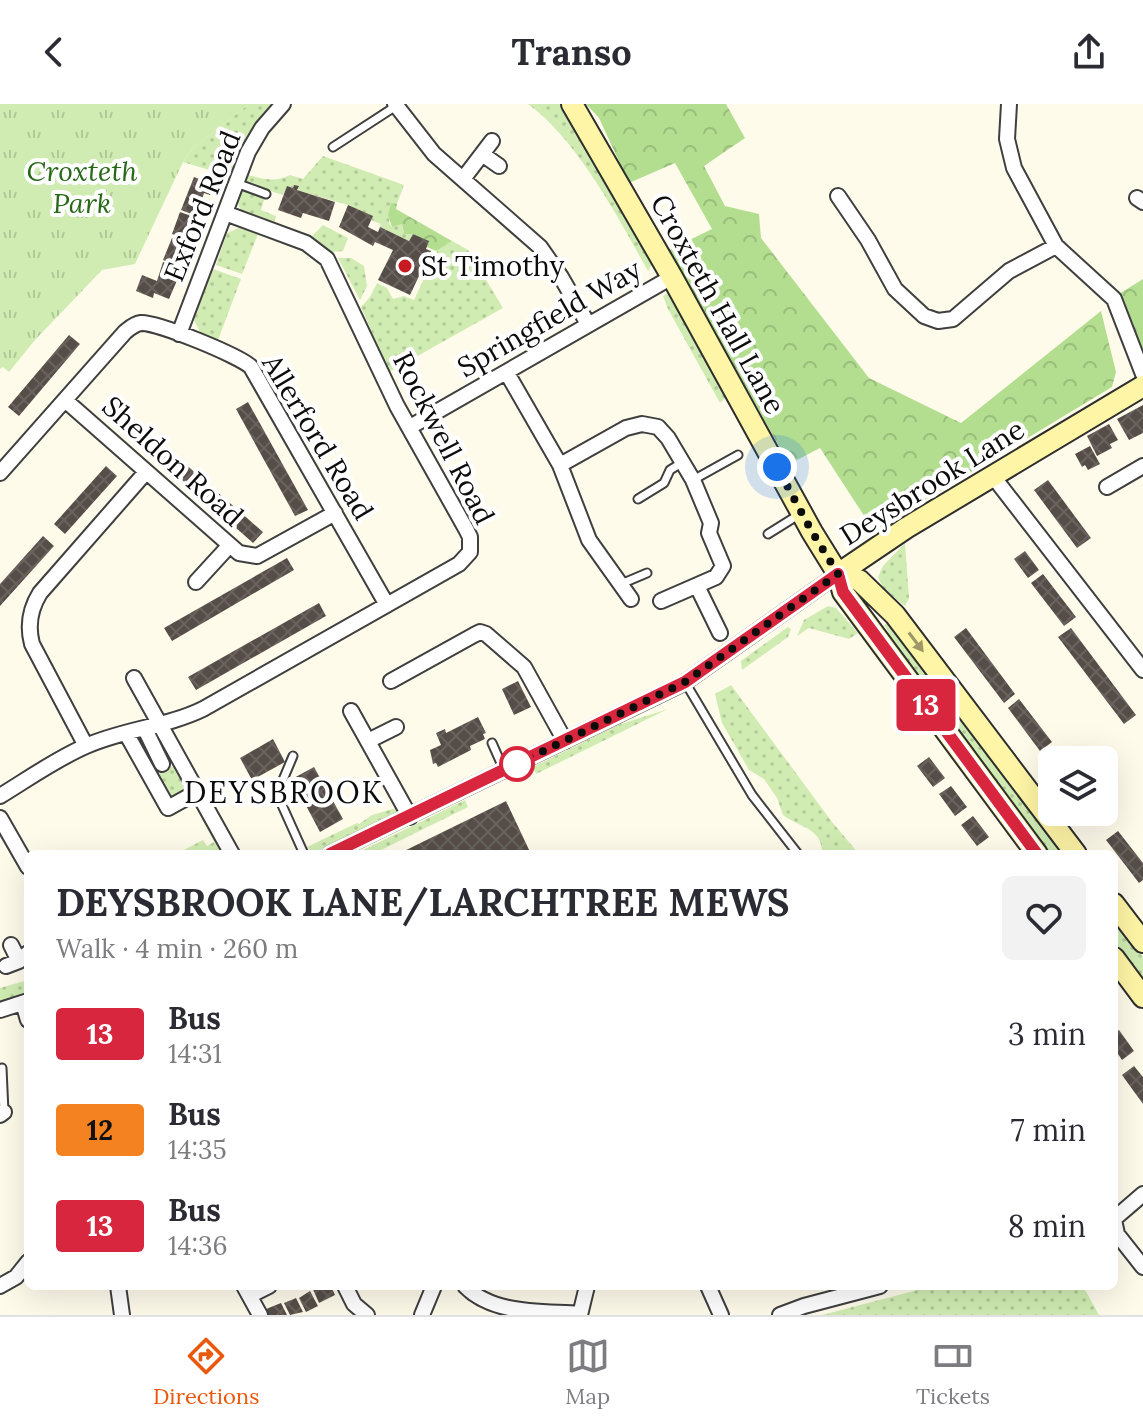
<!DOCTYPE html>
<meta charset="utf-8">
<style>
:root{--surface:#fff;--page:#f2f2f3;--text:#2b2b33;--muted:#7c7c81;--line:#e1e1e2;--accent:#ea580c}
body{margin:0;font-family:Lora,serif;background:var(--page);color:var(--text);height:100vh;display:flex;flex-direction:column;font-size:30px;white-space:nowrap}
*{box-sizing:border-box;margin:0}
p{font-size:26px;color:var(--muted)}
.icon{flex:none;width:44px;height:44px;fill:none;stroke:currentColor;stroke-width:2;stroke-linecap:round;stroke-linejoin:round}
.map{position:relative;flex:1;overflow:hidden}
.side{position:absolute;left:24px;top:746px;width:1094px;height:440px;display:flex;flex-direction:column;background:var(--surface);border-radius:12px;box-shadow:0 8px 32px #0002}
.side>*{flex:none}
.badge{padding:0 16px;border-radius:6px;font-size:28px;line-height:52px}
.controls{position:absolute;left:1038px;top:642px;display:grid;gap:16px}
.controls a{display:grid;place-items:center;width:80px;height:80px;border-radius:12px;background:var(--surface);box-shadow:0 8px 32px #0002;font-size:40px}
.you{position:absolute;width:40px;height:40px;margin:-20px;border:6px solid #fff;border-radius:50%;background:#1a73e8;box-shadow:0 0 0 12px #1a73e833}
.map>.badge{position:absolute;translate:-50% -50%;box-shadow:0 0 0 4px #fff}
.round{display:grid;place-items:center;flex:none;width:84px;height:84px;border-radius:12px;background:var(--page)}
.summary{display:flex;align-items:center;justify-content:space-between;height:136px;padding:0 32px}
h1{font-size:38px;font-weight:700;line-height:60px}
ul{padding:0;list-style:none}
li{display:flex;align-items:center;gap:24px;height:96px;padding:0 32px}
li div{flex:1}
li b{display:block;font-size:30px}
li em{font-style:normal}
li .badge{min-width:88px;font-weight:700;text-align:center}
header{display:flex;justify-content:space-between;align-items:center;height:104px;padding:0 32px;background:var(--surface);font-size:36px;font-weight:700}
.tab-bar{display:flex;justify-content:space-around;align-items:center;height:112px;border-top:2px solid var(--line);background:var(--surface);font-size:22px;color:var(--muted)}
.tab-bar a{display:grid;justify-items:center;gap:4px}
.tab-bar .selected{color:var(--accent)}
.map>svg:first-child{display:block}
</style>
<header><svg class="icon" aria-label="back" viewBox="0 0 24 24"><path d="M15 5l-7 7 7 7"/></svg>Transo<svg class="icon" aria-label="share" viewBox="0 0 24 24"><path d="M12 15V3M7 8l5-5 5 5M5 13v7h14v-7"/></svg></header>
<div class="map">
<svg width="1143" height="1211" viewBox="0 0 1143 1211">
<defs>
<pattern id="grass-dots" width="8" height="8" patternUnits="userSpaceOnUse" patternTransform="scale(2)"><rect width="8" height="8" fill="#d0ecb2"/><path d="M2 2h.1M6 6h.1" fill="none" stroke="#b1c998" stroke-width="1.8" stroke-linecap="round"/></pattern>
<pattern id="forest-crowns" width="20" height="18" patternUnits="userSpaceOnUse" patternTransform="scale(2)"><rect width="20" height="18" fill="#b3de90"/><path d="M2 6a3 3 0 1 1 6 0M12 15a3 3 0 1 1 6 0" fill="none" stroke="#99bd7b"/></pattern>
<pattern id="park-tufts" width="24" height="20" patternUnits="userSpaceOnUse" patternTransform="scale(2)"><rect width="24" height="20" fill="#d0ecb2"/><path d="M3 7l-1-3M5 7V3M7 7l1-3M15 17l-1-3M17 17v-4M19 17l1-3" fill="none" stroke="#b1c998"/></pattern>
<pattern id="building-cross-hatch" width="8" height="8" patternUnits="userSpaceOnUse" patternTransform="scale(2)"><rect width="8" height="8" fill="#564d48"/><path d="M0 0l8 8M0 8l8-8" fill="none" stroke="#69625e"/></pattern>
</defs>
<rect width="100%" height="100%" fill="#fffbeb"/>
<path fill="url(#grass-dots)" d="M249 0H274L232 73 183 58 192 45Z
M528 0H564L653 159 648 167C619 115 577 35 528 0Z
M323 52 404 81 397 100H391L389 119 392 123 402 120 403 128 413 130 409 137 380 123 381 120 371 116 372 112 348 101 297 86 298 82 294 81 293 84 287 83 283 91 245 79 248 71C264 75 274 79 290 71L303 75Z
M239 85 265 93 261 106 276 112 273 122C254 114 231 111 239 85Z
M323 121 348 134 343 147 332 148 312 132Z
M239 124 258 130 242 170 216 161 227 129Z
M452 137 468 146 503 204 389 268 361 203 370 193 377 179 387 184 393 195 404 192 414 196 438 145Z
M338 154H351L364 162 367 182 360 196Z
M213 165 241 175 218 236 200 228 194 216Z
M668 189 725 290 726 293 720 299 668 205 663 192Z
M905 439 909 494 905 502 883 484 878 473 883 462Z
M828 502 836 504 858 529 849 535 809 524 797 532 804 516Z
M889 519 1066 750H1049L899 546 884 521Z
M788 523 791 525 788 533 742 566 741 557Z
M731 581 832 718 859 750H822C823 724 800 724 783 711L777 694 764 675 749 666 722 619 715 590Z
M668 605 536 670 533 663 618 621Z
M178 659 195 687 170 701 153 673Z
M465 696 468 703 373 750H355Z
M201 699 229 750H176L203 736 207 742 214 738 195 702Z
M400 703 397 709 316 748 313 749 307 743 357 719 359 720 372 711Z
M1114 814 1143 853V878L1114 839Z
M28 876V889L0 899V884Z
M933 1182H1083L1099 1211H822Z"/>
<path fill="url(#forest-crowns)" d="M586 0H726L745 34 704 62 725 102 759 110 761 134 869 274 961 319 1101 207 1116 268 1112 283 874 427 820 344 789 360 669 146 712 125 675 59 629 79 599 14Z
M391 99 397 100 396 105 452 137 436 147 427 143 428 137 413 130H404L402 120 392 123 388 111Z
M1143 175V252L1119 190Z"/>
<path fill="url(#park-tufts)" d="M0 0H249L192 45 183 58 135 160 102 166 35 236 9 268 3 263 0 265Z"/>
<path fill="url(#building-cross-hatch)" d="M194 73 210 79 208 84 212 86 210 91 204 89 202 95 208 97 206 103 201 101 200 105 204 107 202 114 181 106Z
M294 81 299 82 297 86 335 98 329 117 303 109 301 114 278 106 287 82 293 84Z
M348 101 373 112 368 123 378 128 380 123 409 137 413 130 429 137 426 145 431 147 410 191 378 176 393 146 375 138 373 142 339 123Z
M180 108 194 113 192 119 198 121 196 127 192 125 190 129 195 131 192 137 172 130Z
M172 134 186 140 184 145 189 147 187 153 183 152 181 155 186 157 183 164 163 156Z
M163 158 182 165 169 195 154 189 153 194 136 187 142 171 157 177Z
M69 231 80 240 19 312 8 303Z
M248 298 308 406 295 412 236 305Z
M1143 301V329L1129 336 1117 315Z
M127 309 263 428 253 439 118 319Z
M1109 320 1118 336 1110 340 1112 344 1097 352 1087 332Z
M1090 342 1100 360 1088 366 1085 361 1082 363 1075 350Z
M106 362 117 372 65 430 54 420Z
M1048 376 1091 434 1077 444 1034 386Z
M43 432 54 442 0 502V480Z
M1025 447 1039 466 1028 474 1014 455Z
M287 454 294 466 172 537 164 524Z
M1043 470 1076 513 1064 522 1031 479Z
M319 499 326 512 196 586 188 573Z
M966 524 1015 590 1004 599 954 533Z
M1071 524 1136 611 1124 620 1058 533Z
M518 577 531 603 514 611 502 585Z
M1019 595 1052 638 1040 647 1008 604Z
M478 613 486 629 483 630 485 635 470 642 471 646 438 663 436 659 433 660 430 646 441 641 436 629 445 625 446 629Z
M273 635 285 658 252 676 240 654Z
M929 653 945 674 933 683 917 662Z
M314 663 343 715 320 728 292 675Z
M951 682 967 703 955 712 939 690Z
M506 697 531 750H398L500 700Z
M973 712 989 733 977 742 961 721Z
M1118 727 1143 759V776L1139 779 1106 736Z
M1119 926 1134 947 1122 956 1114 944V929Z
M1134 962 1143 973V1000L1122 971Z
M313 1182H331L335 1191 319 1199 312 1183Z
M310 1187 318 1202 306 1208 299 1194Z
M296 1194 303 1208 290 1211 284 1199Z
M281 1199 287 1211H269L266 1205Z"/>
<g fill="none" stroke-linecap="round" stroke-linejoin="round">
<defs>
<path id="lane" d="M333 43 396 2
M236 79 266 90
M693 376 738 351
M638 395 664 379 670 366 683 358
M768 430 800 410
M621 480 647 469
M685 578 752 691 798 750
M492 639 504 666
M293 652 277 690 304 750
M2 964 4 1008"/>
<path id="street" d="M395 0 434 50 540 143 561 173 588 220
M1009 0 1007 35 1014 64 1056 142 1114 195 1143 270
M482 50 499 62
M463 75 492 37
M838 92 868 136 895 185 924 212 938 217 953 215 1009 167 1056 142
M1137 94 1143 98
M179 230 248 48 262 24 283 0
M507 269 560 361 589 436 631 495
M65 296 239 449 257 452 335 409
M410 323 672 173
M560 361 626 324 642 320 658 323 668 334 693 376 711 419 709 429 723 462 716 473 661 497
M0 369 125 228C130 224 134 220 141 219 157 218 240 252 251 263L387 501
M992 371 1143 566
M1107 383 1143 362
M196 478 229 442
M697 482 720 529
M134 574 232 750
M391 577 474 531 480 528 486 530 524 563 565 637
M351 607 410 713
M145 625 162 660
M126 629 168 704 197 688
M368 637 396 623
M86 642 32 540C27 521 30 505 40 489L146 368
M0 692C28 675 56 655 86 642 124 625 166 623 203 605L459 460 470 448V433L466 425 397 302 327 155 306 139 225 109
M0 714 28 763
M330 750 684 579 838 470
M11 841 19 857
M6 862 19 857 28 849
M23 899 28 916
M0 906 28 897
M0 1011 4 1008
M1114 1115 1143 1090
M1114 1116 1117 1130 1143 1163
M0 1182 16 1173 28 1158
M118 1182 122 1211
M244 1182 260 1211
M345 1182 354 1200 367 1211
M465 1182C493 1211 542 1207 580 1210
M708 1182 721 1211
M251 1191 269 1182
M422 1211 434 1182
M580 1211 587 1182
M780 1211 804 1202 880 1182"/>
<path id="secondary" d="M572 0 672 173 812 428 838 470 843 488 1037 750
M838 470 859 476 895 511 1076 750
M838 470 906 424 1143 282
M1114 800 1143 838
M1114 854 1143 893"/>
</defs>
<use href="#lane" stroke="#3f3f3f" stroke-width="11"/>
<use href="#street" stroke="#3f3f3f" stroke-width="18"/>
<use href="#secondary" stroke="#2e2e2e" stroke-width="24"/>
<use href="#lane" stroke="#fff" stroke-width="7"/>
<use href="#street" stroke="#fff" stroke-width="14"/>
<use href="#secondary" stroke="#fff5a6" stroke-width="20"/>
</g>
<defs><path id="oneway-solid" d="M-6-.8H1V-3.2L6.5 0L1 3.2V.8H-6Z" transform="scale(2)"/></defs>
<use fill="#9e9868" href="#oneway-solid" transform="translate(916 538) rotate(53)"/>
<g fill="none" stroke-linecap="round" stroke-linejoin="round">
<defs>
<path id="line" d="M330 750 685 578 838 470 843 488 1037 750"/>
</defs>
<use href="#line" stroke="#fff" stroke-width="18"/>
<use href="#line" stroke="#d7263d" stroke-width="12"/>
<path stroke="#0c0c0c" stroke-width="8" stroke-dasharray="0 14.4" d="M517 660 685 578 838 470 812 428 777 363"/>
</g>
<circle fill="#c71a21" stroke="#fff" stroke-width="3" cx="405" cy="162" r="8"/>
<circle fill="#fff" stroke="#d7263d" stroke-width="4" cx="517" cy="660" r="16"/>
<g text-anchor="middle" stroke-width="8" stroke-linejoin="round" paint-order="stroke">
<g font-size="28" font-style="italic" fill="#286918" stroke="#fff">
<text x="82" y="77">Croxteth<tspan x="82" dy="32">Park</tspan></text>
</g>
<g font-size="28" fill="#0c0c0c" stroke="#fff">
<text transform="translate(202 102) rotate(-68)" y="10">Exford Road</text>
<text transform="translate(718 200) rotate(61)" y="10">Croxteth Hall Lane</text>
<text transform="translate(549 214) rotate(-30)" y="10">Springfield Way</text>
<text transform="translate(318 333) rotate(59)" y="10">Allerford Road</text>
<text transform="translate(444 334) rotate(63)" y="10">Rockwell Road</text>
<text transform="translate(173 357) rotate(42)" y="10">Sheldon Road</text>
<text transform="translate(932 378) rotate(-32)" y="10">Deysbrook Lane</text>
</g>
<g font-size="28" fill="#0c0c0c" stroke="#fff" text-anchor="start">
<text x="421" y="172">St Timothy</text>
</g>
<g font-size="30" letter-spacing="2" fill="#0c0c0c" stroke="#fff">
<text x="284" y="699">DEYSBROOK</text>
</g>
</g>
</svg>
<div class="controls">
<a><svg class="icon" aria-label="layers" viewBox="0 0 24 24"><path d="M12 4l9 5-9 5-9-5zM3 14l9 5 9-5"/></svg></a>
</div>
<div class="you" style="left:777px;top:363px"></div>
<b class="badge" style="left:926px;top:601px;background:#d7263d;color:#fff">13</b>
<section class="side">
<div class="summary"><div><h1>DEYSBROOK LANE/LARCHTREE MEWS</h1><p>Walk · 4 min · 260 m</p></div><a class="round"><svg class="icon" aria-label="heart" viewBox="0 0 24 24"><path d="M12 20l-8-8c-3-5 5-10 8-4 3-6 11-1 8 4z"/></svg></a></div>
<ul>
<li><span class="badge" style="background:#d7263d;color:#fff">13</span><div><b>Bus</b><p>14:31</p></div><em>3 min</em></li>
<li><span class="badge" style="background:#f58220;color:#111">12</span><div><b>Bus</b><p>14:35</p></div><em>7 min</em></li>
<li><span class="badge" style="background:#d7263d;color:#fff">13</span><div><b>Bus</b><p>14:36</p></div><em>8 min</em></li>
</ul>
</section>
</div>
<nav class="tab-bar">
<a class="selected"><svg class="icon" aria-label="directions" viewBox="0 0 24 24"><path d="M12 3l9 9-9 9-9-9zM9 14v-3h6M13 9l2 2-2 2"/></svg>Directions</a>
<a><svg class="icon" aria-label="map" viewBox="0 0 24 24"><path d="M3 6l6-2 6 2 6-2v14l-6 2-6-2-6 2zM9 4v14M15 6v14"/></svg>Map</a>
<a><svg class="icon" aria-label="tickets" viewBox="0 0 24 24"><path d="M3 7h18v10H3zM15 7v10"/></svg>Tickets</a>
</nav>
